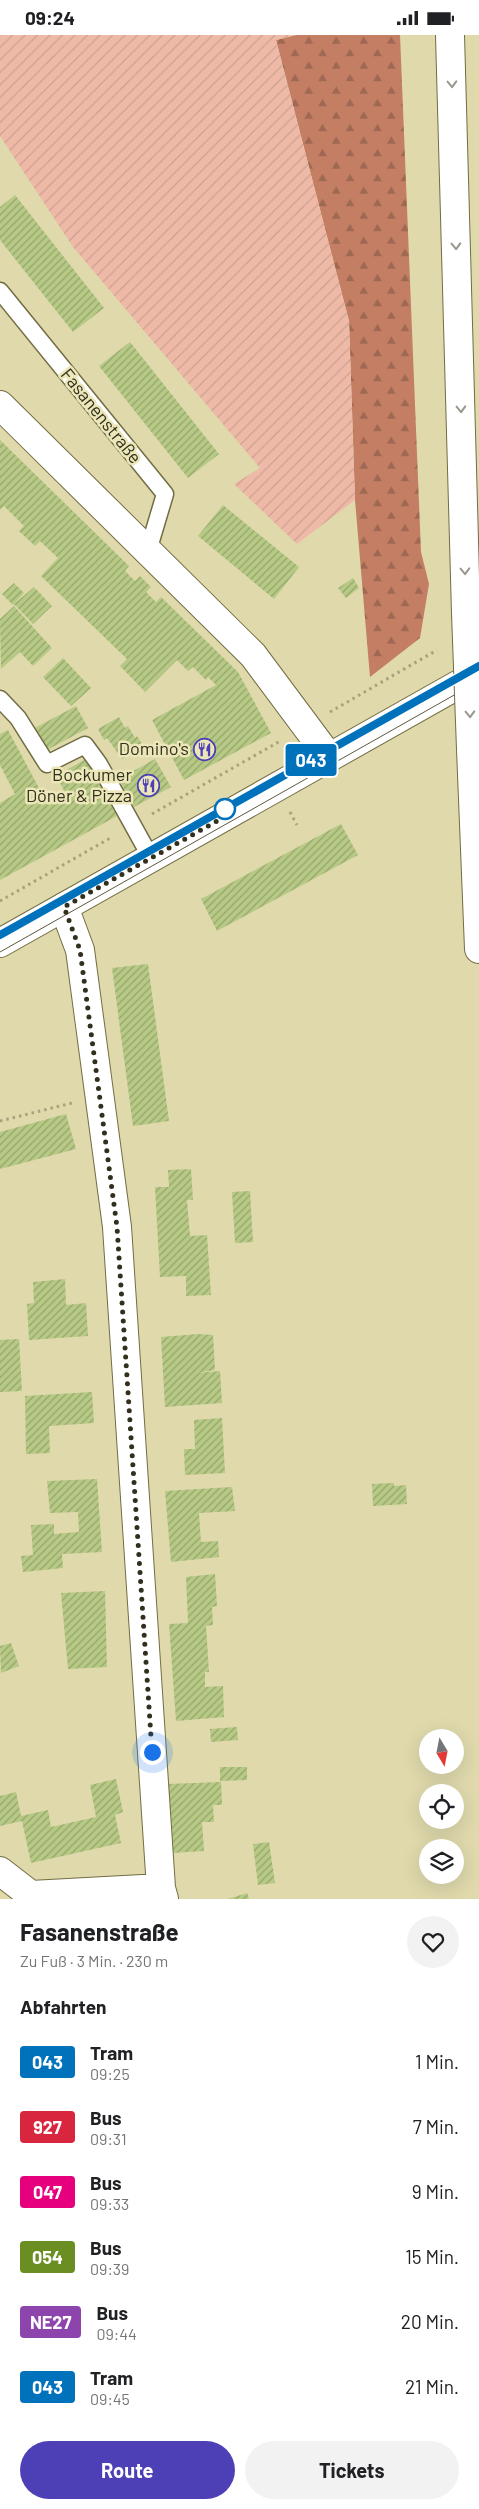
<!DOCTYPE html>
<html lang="de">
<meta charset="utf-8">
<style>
:root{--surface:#fff;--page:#f2f2f2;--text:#202124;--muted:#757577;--accent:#4d40b6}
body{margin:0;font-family:Barlow,sans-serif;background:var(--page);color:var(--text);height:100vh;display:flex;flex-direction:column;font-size:19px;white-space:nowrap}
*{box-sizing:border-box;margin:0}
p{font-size:16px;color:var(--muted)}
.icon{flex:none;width:28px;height:28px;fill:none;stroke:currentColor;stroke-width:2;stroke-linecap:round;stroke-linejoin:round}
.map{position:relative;height:1864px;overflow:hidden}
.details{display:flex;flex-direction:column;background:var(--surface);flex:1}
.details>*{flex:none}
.badge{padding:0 10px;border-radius:4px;font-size:18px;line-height:32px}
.needle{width:32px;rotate:170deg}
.buttons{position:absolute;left:419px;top:1694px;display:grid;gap:10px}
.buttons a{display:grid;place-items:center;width:45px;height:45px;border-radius:50%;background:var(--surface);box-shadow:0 5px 20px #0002;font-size:25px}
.you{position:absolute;width:25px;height:25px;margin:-12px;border:4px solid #fff;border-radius:50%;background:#1a73e8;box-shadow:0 0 0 8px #1a73e833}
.map>.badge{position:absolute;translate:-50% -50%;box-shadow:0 0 0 2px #fff}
h2{padding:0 20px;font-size:19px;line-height:45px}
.round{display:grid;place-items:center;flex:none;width:52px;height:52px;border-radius:26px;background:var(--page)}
.head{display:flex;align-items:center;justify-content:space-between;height:85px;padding:0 20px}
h1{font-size:24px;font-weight:700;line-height:38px}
.button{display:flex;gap:10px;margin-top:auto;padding:10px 20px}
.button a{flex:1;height:58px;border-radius:30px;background:var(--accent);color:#fff;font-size:20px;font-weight:700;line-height:58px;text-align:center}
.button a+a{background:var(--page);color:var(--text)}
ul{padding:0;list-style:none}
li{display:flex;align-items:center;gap:15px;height:65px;padding:0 20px}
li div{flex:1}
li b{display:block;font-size:19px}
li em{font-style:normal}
li .badge{min-width:55px;font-weight:700;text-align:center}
.status{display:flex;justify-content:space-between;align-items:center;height:35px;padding:0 25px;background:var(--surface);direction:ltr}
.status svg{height:14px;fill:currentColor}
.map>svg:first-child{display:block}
</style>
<div class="status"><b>09:24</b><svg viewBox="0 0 49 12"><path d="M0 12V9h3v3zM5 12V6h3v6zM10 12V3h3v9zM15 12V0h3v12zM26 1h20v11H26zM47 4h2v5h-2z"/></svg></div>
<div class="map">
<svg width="479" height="1864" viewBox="0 0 479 1864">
<defs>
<pattern id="forest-firs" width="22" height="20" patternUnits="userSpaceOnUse" patternTransform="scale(1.25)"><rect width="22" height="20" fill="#c37e64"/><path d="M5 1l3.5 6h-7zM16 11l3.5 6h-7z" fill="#9f6852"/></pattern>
<pattern id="garden-furrows" width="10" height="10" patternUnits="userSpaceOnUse" patternTransform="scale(1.25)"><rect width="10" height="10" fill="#eebaa7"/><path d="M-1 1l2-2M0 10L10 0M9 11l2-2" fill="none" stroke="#cda08f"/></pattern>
<pattern id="building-hatch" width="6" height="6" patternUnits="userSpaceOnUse" patternTransform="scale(1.25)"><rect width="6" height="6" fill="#b7ca85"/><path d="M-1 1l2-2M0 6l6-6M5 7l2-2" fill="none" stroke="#95a46c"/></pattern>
</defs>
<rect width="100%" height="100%" fill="#dfd9ac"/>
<path fill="url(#forest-firs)" d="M296 0H400L421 517 429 549 420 603 370 642 355 465 349 286 276 5Z"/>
<path fill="url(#garden-furrows)" d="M0 0H296L276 5 349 286 355 465 297 509 234 449 260 433 73 212 0 101Z"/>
<path fill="url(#building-hatch)" d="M15 160 104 273 73 297 0 205V172Z
M130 307 219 419 188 443 99 331Z
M0 405 129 531 125 536 135 546 140 541 151 552 146 557 156 567 161 562 238 637 271 698 184 745 152 685 216 650 208 642 206 645 193 632 188 636 177 625 145 657 125 636 120 631 127 624 41 541 58 523 40 506 35 511 19 496 24 491 4 471 0 475Z
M223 470 299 532 274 564 198 501Z
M353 543 359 553 346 563 338 553Z
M14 548 24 558 13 570 2 559Z
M34 552 52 571 33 589 14 569Z
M14 571 52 613 33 631 20 617 1 634 0 584Z
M63 623 91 653 71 671 43 642Z
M76 671 88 693 47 715 35 693Z
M119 682 125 693 128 691 135 703 137 701 144 712 122 724 107 703 104 705 98 694Z
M8 695 47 768 65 757 56 741 86 724 117 781 0 845V768L15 759 0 730V699Z
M155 724 171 752 134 772 119 744Z
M341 789 358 820 217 896 201 864Z
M148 929 169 1086 133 1091 112 933Z
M66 1079 76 1114 0 1134V1097Z
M191 1134 193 1165H187L190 1201 207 1200 211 1260 186 1261V1241L160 1242 155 1152H169L168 1135Z
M250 1156 253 1207 235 1208 232 1157Z
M65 1244 66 1270 86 1268 88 1301 29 1305 27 1269 34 1268 33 1247Z
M198 1299 213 1300 215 1335 195 1338 220 1336 222 1368 165 1372 161 1302Z
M19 1304 22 1356 0 1357V1305Z
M92 1357 94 1388 49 1391 50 1418 26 1419 25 1361Z
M222 1383 225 1438 185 1440 184 1414H195L194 1385Z
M97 1444 102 1517 62 1519 63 1533 23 1537 21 1521 33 1520 31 1490 54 1489V1499L79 1497 78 1477 50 1478 47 1446Z
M394 1448V1451L406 1450 407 1469 373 1471 372 1449Z
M232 1452 235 1476 199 1478 201 1507 218 1506 219 1522 171 1527 165 1456Z
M215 1539 217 1571 212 1572 213 1590 206 1591 209 1637H205V1652L223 1651 224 1682 176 1686 169 1589 188 1588 186 1542Z
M105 1556 107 1632 68 1634 61 1558Z
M11 1608 19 1631 1 1638 0 1611Z
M237 1692 238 1705 211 1707 210 1694Z
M220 1732H247V1745L220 1746Z
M116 1744 123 1777 115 1780 121 1808 31 1828 22 1786 0 1791V1761L16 1757 21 1781 48 1775 51 1792 96 1782 90 1750Z
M221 1747 222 1770H213L214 1787H202L204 1816 173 1818 168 1749Z
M269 1807 275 1848 258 1850 253 1809Z
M247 1858 249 1864H228Z"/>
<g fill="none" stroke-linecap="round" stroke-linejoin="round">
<defs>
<path id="lane" d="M0 256 165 459 148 516
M0 664 18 683 47 729 85 710 99 729 151 823"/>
<path id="street" d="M0 370 253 620 329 722
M64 872 80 915 117 1192 161 1853
M0 1836 31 1860 33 1864
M31 1860 161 1853 164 1864"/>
<path id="secondary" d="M0 908 479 638"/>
<path id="highway" d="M450 0 466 578
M471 714 479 914"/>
</defs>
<use href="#lane" stroke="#726d43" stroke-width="19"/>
<use href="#street" stroke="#726d43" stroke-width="30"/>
<use href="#secondary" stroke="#726d43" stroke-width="30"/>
<use href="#highway" stroke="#726d43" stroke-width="30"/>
<path stroke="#a7a27e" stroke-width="3" stroke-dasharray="2.5 4" stroke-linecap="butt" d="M330 677 437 615
M290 777 297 790
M152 779 282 705
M0 866 112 802
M0 1086 72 1068"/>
<use href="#lane" stroke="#fff" stroke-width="16"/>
<use href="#street" stroke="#fff" stroke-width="28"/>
<use href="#secondary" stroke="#fff" stroke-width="28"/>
<use href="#highway" stroke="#fff" stroke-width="28"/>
<path stroke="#5d5940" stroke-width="1" d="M0 900 479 631
M0 917 479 646"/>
<defs>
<path id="highway-bridge" d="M466 578 471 714"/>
</defs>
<use href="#highway-bridge" stroke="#726d43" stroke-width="30" stroke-linecap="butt"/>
<use href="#highway-bridge" stroke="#fff" stroke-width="28"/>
</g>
<defs><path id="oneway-chevron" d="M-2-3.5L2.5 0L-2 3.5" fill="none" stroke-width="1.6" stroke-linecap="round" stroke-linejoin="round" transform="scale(1.25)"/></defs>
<g stroke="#98978e">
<use href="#oneway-chevron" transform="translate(452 49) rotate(88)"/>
<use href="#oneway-chevron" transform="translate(456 211) rotate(88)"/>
<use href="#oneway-chevron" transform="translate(461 374) rotate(88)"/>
<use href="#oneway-chevron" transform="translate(465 536) rotate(88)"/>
<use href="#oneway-chevron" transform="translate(470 679) rotate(88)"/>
</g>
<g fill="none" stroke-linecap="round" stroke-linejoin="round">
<defs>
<path id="line" d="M0 900 479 631"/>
</defs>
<use href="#line" stroke="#fff" stroke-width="11"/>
<use href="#line" stroke="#0072bc" stroke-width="8"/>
<path stroke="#322f1d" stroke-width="5" stroke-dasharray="0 9" d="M152 1717 117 1192 80 915 64 872 226 781 225 774"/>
</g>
<defs>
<symbol id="restaurant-ring" viewBox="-11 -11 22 22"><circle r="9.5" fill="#ece7b9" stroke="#4d40b6" stroke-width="1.5"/><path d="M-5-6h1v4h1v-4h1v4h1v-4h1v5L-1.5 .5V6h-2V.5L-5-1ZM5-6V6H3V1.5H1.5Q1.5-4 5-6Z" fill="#4d40b6"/></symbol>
</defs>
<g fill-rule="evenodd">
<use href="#restaurant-ring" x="192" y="702" width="25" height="25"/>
<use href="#restaurant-ring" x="136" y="738" width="25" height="25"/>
</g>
<circle fill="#fff" stroke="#0072bc" stroke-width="2.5" cx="225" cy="774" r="10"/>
<g text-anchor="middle" stroke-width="5" stroke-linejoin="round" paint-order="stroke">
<g font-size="18" fill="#322f1d" stroke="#ece7b9">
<text transform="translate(101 381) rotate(51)" y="6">Fasanenstraße</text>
</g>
<g font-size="18" fill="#322f1d" stroke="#ece7b9" text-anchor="end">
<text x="189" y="720">Domino's</text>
<text x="132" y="746">Bockumer<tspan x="132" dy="21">Döner &amp; Pizza</tspan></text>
</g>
</g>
</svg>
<div class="buttons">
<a><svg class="needle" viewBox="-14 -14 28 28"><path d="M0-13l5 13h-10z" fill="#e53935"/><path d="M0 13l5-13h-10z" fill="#757577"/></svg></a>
<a><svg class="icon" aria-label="locate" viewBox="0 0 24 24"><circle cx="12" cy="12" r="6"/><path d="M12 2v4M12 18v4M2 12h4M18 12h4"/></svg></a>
<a><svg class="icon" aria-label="layers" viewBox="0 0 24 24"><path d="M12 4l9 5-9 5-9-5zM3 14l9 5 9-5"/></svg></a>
</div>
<div class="you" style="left:152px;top:1717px"></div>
<b class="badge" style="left:311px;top:725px;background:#0072bc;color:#fff">043</b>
</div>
<section class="details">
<div class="head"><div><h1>Fasanenstraße</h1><p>Zu Fuß · 3 Min. · 230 m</p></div><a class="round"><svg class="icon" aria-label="heart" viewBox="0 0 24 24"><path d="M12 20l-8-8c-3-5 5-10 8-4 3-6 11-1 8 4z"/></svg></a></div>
<h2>Abfahrten</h2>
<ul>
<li><span class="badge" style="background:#0072bc;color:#fff">043</span><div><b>Tram</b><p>09:25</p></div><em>1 Min.</em></li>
<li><span class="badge" style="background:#d7263d;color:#fff">927</span><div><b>Bus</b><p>09:31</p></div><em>7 Min.</em></li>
<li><span class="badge" style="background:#e6007e;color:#fff">047</span><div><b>Bus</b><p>09:33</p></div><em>9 Min.</em></li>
<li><span class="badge" style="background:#6b8e23;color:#fff">054</span><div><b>Bus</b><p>09:39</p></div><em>15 Min.</em></li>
<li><span class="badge" style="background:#8e44ad;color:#fff">NE27</span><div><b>Bus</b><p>09:44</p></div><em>20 Min.</em></li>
<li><span class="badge" style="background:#0072bc;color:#fff">043</span><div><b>Tram</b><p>09:45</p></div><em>21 Min.</em></li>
</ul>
<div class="button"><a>Route</a><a>Tickets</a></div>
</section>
